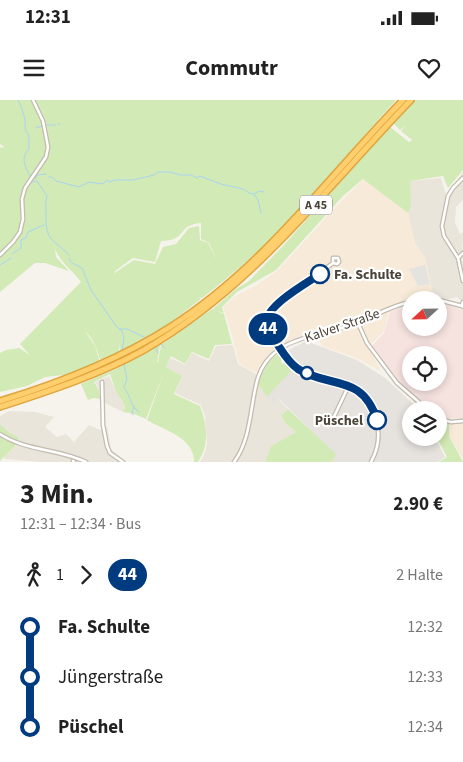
<!DOCTYPE html>
<html lang="de">
<meta charset="utf-8">
<style>
:root{--surface:#fff;--page:#f2f2f2;--text:#222;--muted:#767676}
body{margin:0;font-family:"Source Sans 3",sans-serif;background:var(--page);color:var(--text);height:100vh;display:flex;flex-direction:column;font-size:19px;white-space:nowrap}
*{box-sizing:border-box;margin:0}
p{font-size:16px;color:var(--muted)}
.icon{flex:none;width:28px;height:28px;fill:none;stroke:currentColor;stroke-width:2;stroke-linecap:round;stroke-linejoin:round}
.map{position:relative;height:362px;overflow:hidden}
.details{display:flex;flex-direction:column;background:var(--surface);flex:1}
.details>*{flex:none}
.badge{padding:0 10px;border-radius:16px;font-size:18px;line-height:32px}
.needle{width:32px;rotate:248deg}
.fabs{position:absolute;left:402px;top:191px;display:grid;gap:10px}
.fabs a{display:grid;place-items:center;width:45px;height:45px;border-radius:50%;background:var(--surface);box-shadow:0 2px 8px #0003;font-size:25px}
.map>.badge{position:absolute;translate:-50% -50%;box-shadow:0 0 0 2px #fff}
.legs{display:flex;align-items:center;gap:8px;height:55px;padding:0 20px;font-size:16px}
.legs p{margin-inline-start:auto}
.headline{display:flex;align-items:center;justify-content:space-between;height:85px;padding:0 20px}
h1{font-size:28px;font-weight:700;line-height:38px}
ul{padding:0 20px;list-style:none}
li{display:flex;align-items:center;gap:18px;height:50px;font-size:19px}
li i{display:grid;place-items:center;width:8px;height:100%;margin:0 6px;background:currentColor}
li i::after{content:'';width:12px;height:12px;margin:-6px;border:4px solid;border-radius:50%;background:var(--surface)}
li p{margin-inline-start:auto}
li:first-child i{background:linear-gradient(#0000 50%,currentColor 0)}
li:last-child i{background:linear-gradient(currentColor 50%,#0000 0)}
.status{display:flex;justify-content:space-between;align-items:center;height:35px;padding:0 25px;background:var(--surface);direction:ltr}
.status svg{height:14px;fill:currentColor}
header{display:flex;justify-content:space-between;align-items:center;height:65px;padding:0 20px;background:var(--surface);font-size:22px;font-weight:700}
.map>svg:first-child{display:block}
</style>
<div class="status"><b>12:31</b><svg viewBox="0 0 49 12"><path d="M0 12V9h3v3zM5 12V6h3v6zM10 12V3h3v9zM15 12V0h3v12zM26 1h20v11H26zM47 4h2v5h-2z"/></svg></div>
<header><svg class="icon" aria-label="menu" viewBox="0 0 24 24"><path d="M4 6h16M4 12h16M4 18h16"/></svg>Commutr<svg class="icon" aria-label="heart" viewBox="0 0 24 24"><path d="M12 20l-8-8c-3-5 5-10 8-4 3-6 11-1 8 4z"/></svg></header>
<div class="map">
<svg width="463" height="362" viewBox="0 0 463 362">
<rect width="100%" height="100%" fill="#f6f3ec"/>
<path fill="#eae5da" d="M463 72V100L456 107 455 123 460 134 463 132 462 162 463 161V203L457 197 449 199 434 198 425 158 415 143 408 113 411 106 409 81 441 78 446 95Z
M233 245 238 264 256 274 258 284 273 305 278 299 288 309 281 317 285 323 296 332 271 346 265 362H200L204 355 207 343 205 316 201 305 175 293 182 276 166 267 171 258 185 265 192 253 209 261 216 246Z
M109 276 116 291 125 306 123 312 101 301 100 290 95 282Z
M9 311 35 312 54 317 45 327 57 337 66 334 74 342 89 325 100 330 107 327 111 349 126 362H41L5 359 4 357 17 344 10 333 0 324V316Z"/>
<path fill="#f7ead8" d="M364 79 408 113 415 143 425 158 434 198 424 200H411V204L389 210 384 231 369 246 380 271 357 258 322 246 315 231 295 238 276 247 258 273 246 268 239 263 232 235 223 207 237 195 257 185 277 171 344 98Z
M463 322V359L449 336V323Z"/>
<path fill="#e6e2dd" d="M306 241 357 260 385 278 420 310H411V338H435L445 357 438 362H332L335 354 279 299 273 305 267 297 297 264 287 251Z"/>
<path fill="#f6e3e0" fill-rule="evenodd" d="M439 202 463 210V319L443 318 439 315V310H432L400 284 372 246 384 233 390 211 411 205V228H439ZM411 255H439V282H411Z"/>
<path fill="#d2eab5" fill-rule="evenodd" d="M0 0H396C360 39 327 81 290 119 263 148 233 174 202 198L198 197 201 199 159 231 120 253V242L119 253 101 262C97 250 94 239 85 231L95 246 100 262 73 274 45 277 27 286 0 292V253L6 250 19 248 30 255 20 244 81 182C73 171 61 163 55 149L56 157 69 171 45 163H35L0 192V47L2 48 4 47 0 44ZM201 123V139L209 143 218 162 227 166 218 162 208 143 200 140 199 126 189 128 176 144 163 147 155 164 134 160 116 172V176L115 171 133 158 155 162 161 141C165 141 170 140 174 139 186 133 181 125 201 123Z
M415 0H463V70L448 88 443 76 410 81 411 106 408 113 363 79 343 96 276 170 237 192 222 207 224 213 214 210 213 209 236 189 249 181 282 147 390 27 409 42 412 40 401 31 406 25 400 30 394 24Z
M212 209 224 214 232 244 215 245 209 259 192 252 185 264 171 256 166 267 182 276 174 294 200 306C207 325 210 344 198 362H194C195 338 164 330 147 320L165 269 146 319 134 314 123 312 125 306 116 291 110 274 94 282 99 290 100 299 94 298 88 300 81 284 114 270 160 245 157 262 159 263 158 262 161 245Z
M279 254 283 259 281 261 282 264 285 262 293 269 267 297 258 284C262 272 268 259 279 254Z
M288 309 336 354 332 362H265L271 346 296 332 285 323 281 316Z
M439 321 449 323V336L463 362H439L447 357 437 338H439Z
M0 324 10 333 18 337 17 344 0 361Z"/>
<path fill="#e5e3e0" d="M425 165 430 184 418 186 409 169Z"/>
<g fill="none" stroke-linecap="round" stroke-linejoin="round">
<path stroke="#a9d4f2" stroke-width="1" d="M18 0C21 5 24 15 25 20 25 27 25 31 29 36V49C20 58 25 66 30 76
M58 24H60
M46 25H55
M36 28 42 26
M49 77H52L56 81 79 87 89 82 102 84 108 80 109 82 116 80H133L154 75 158 72H170L181 75H191L197 78 200 76 221 84 243 89 249 93 254 94 258 100 261 113
M35 79 37 75 46 74
M33 82 37 81 47 96C45 103 46 109 46 116 46 143 53 138 69 155
M254 94 259 91 264 92
M12 154 21 148V140L26 138 28 132 44 125
M69 158 71 162
M72 163 82 168 91 190 116 226 122 231 124 238 122 252
M0 165 11 158
M119 229H127L146 238
M159 242 165 248
M154 245 158 253
M124 264 127 279 124 287
M124 288C131 295 130 307 139 312
M133 315 132 312 134 307"/>
<defs>
<path id="street" d="M463 78 453 88 448 96 442 126 444 136 458 158 463 181
M0 155 13 142 20 132 23 119 22 99 25 88 46 57 48 47 43 21 33 0
M458 158 463 153
M333 163V158H338L339 162 337 164 333 163 274 207 268 214 267 224C272 239 284 260 298 268 313 279 333 277 349 285 377 300 386 335 371 362
M439 200 462 206
M463 202 462 205 463 207
M358 223 367 243 397 283 428 310
M102 282 103 325 107 346 110 353 123 362
M439 319 451 322 463 321
M331 323 349 285
M0 334C28 352 57 348 86 362
M73 361 74 362
M234 362C251 340 250 307 257 281 269 235 321 237 357 223 375 216 392 205 411 202"/>
<path id="highway" d="M0 301C59 283 117 261 170 227 263 168 327 78 403 0
M0 307C49 291 99 275 144 250 253 187 325 89 411 0"/>
</defs>
<use href="#street" stroke="#c2bbae" stroke-width="5"/>
<use href="#highway" stroke="#e0a43c" stroke-width="8"/>
<use href="#street" stroke="#fff" stroke-width="2.5"/>
<use href="#highway" stroke="#ffcf6e" stroke-width="5"/>
</g>
<g fill="none" stroke-linecap="round" stroke-linejoin="round">
<defs>
<path id="line-1" d="M320 174C307 183 267 205 267 221 266 229 273 236 276 242 282 251 288 262 298 269 330 289 362 273 377 320"/>
</defs>
<use href="#line-1" stroke="#fff" stroke-width="11"/>
<use href="#line-1" stroke="#003b80" stroke-width="8"/>
</g>
<g fill="#fff" stroke="#003b80" stroke-width="2.5">
<circle cx="320" cy="174" r="9"/>
<circle cx="307" cy="273" r="6"/>
<circle cx="377" cy="320" r="9"/>
</g>
<g text-anchor="middle" stroke-width="4.5" stroke-linejoin="round" paint-order="stroke">
<rect fill="#fff" stroke="#817c74" stroke-width="1" x="300" y="95.5" width="32" height="19" rx="4"/>
<g font-size="12" font-weight="bold" fill="#4b4439">
<text x="316" y="109">A 45</text>
</g>
<g font-size="14" font-weight="bold" fill="#4b4439" stroke="#fff" text-anchor="start">
<text x="334" y="179">Fa. Schulte</text>
<text x="363" y="325" text-anchor="end">Püschel</text>
</g>
<g font-size="14" fill="#4b4439" stroke="#fff">
<text transform="translate(342 225) rotate(-19)" y="5">Kalver Straße</text>
</g>
</g>
</svg>
<div class="fabs">
<a><svg class="needle" viewBox="-14 -14 28 28"><path d="M0-13l5 13h-10z" fill="#e53935"/><path d="M0 13l5-13h-10z" fill="#767676"/></svg></a>
<a><svg class="icon" aria-label="locate" viewBox="0 0 24 24"><circle cx="12" cy="12" r="6"/><path d="M12 2v4M12 18v4M2 12h4M18 12h4"/></svg></a>
<a><svg class="icon" aria-label="layers" viewBox="0 0 24 24"><path d="M12 4l9 5-9 5-9-5zM3 14l9 5 9-5"/></svg></a>
</div>
<b class="badge" style="left:268px;top:229px;background:#003b80;color:#fff">44</b>
</div>
<section class="details">
<div class="headline"><div><h1>3 Min.</h1><p>12:31 – 12:34 · Bus</p></div><b>2.90 €</b></div>
<div class="legs"><svg class="icon" aria-label="walk" viewBox="0 0 24 24"><circle cx="13" cy="4" r="2"/><path d="M13 8l-2 6 4 7M11 14l-3 7M7 12l3-4h3l4 4"/></svg>1<svg class="icon" aria-label="forward" viewBox="0 0 24 24"><path d="M9 5l7 7-7 7"/></svg><b class="badge" style="background:#003b80;color:#fff">44</b><p>2 Halte</p></div>
<ul>
<li><i style="color:#003b80"></i><b>Fa. Schulte</b><p>12:32</p></li>
<li><i style="color:#003b80"></i><span>Jüngerstraße</span><p>12:33</p></li>
<li><i style="color:#003b80"></i><b>Püschel</b><p>12:34</p></li>
</ul>
</section>
